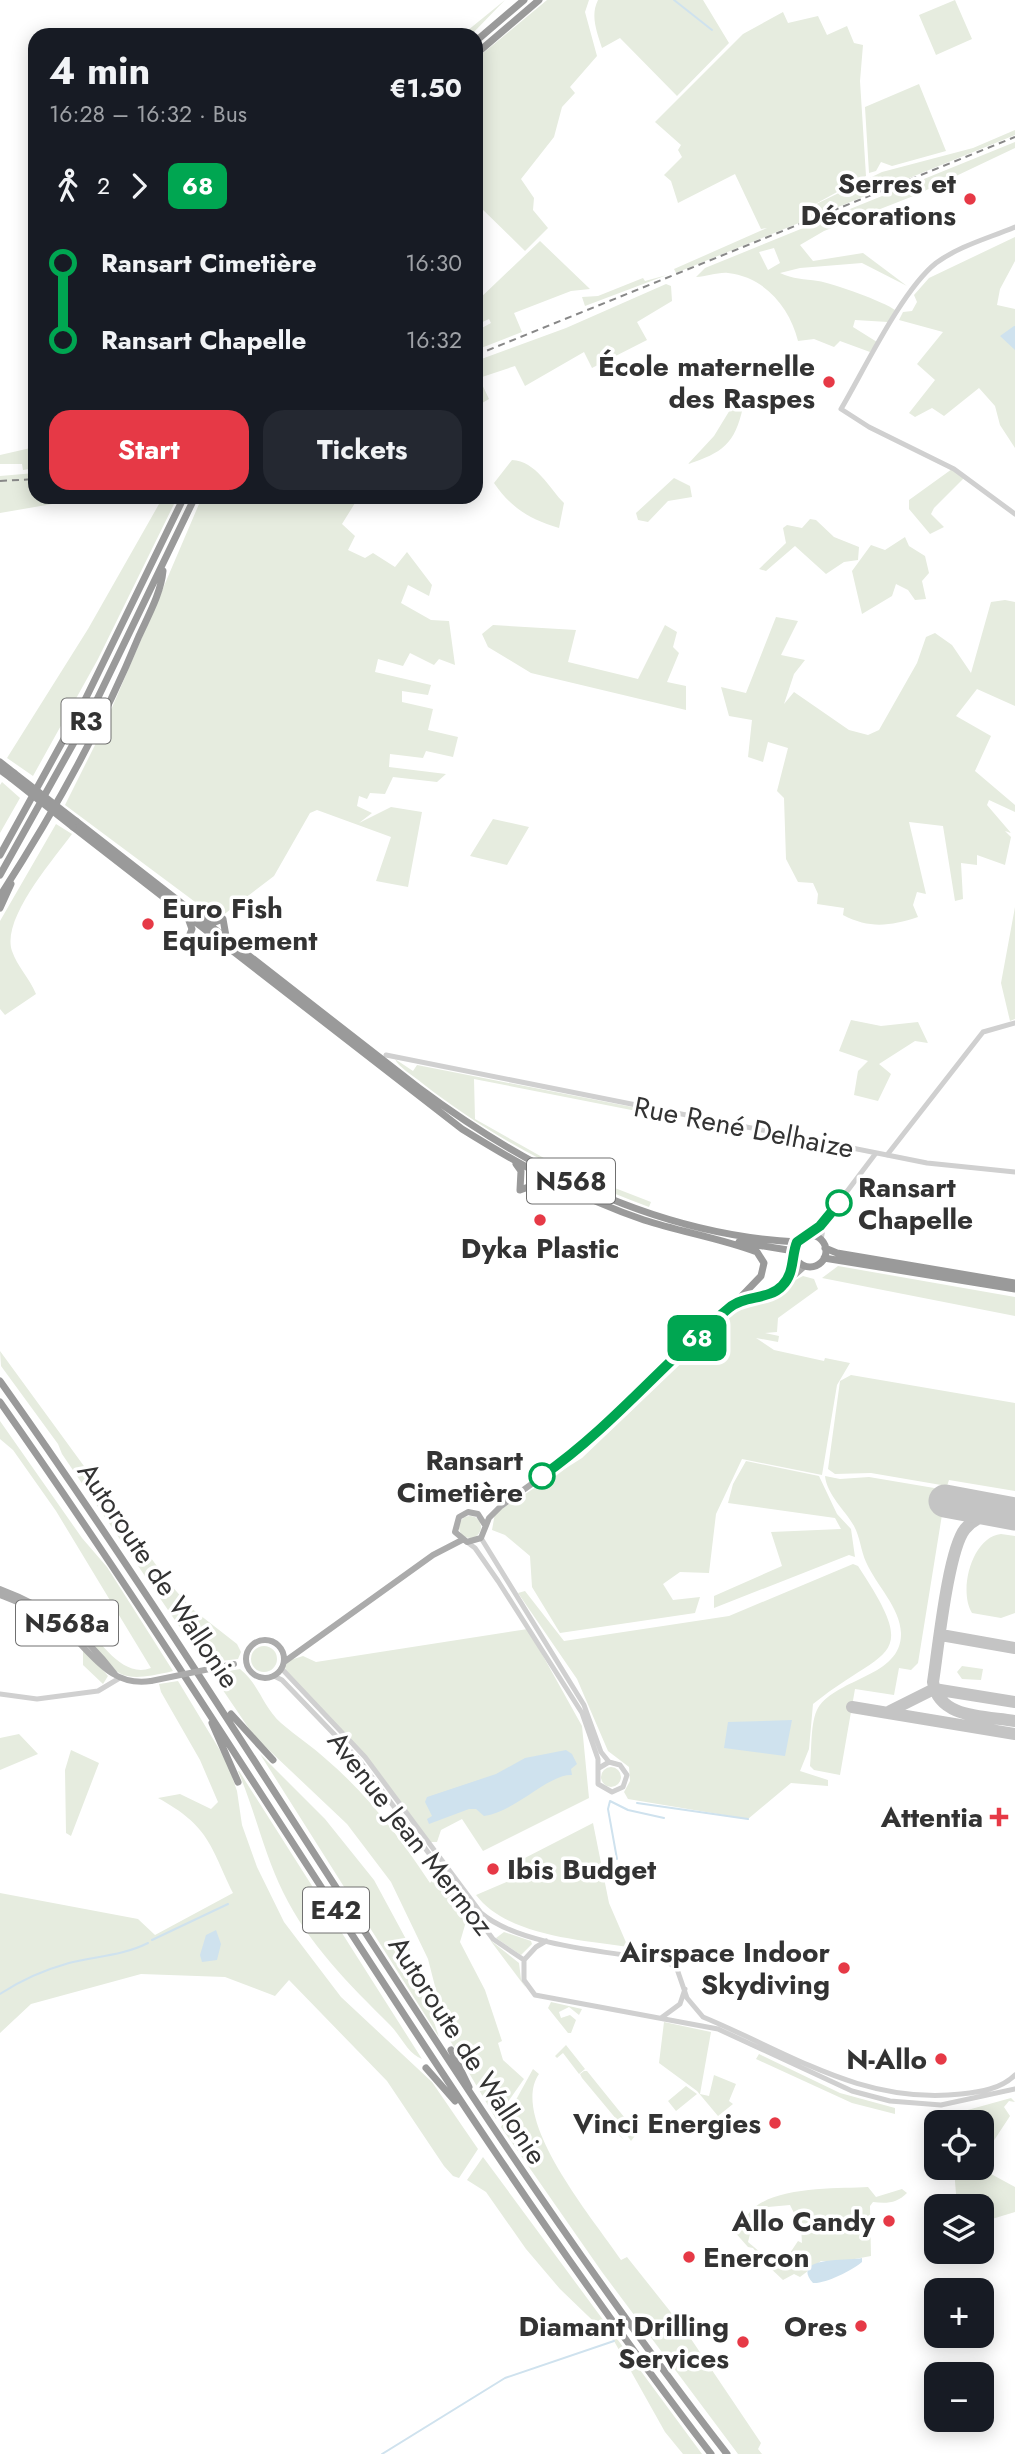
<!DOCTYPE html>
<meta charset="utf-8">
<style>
:root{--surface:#171b24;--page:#242831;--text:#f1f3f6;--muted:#9ea1a6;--accent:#e63946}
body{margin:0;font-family:Jost,sans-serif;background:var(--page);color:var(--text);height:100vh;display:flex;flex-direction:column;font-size:26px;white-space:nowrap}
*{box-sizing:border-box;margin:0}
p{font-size:23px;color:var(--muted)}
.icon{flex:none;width:38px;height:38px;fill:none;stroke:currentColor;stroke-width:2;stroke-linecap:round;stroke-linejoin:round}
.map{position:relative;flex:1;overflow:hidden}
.drawer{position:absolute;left:28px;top:28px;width:455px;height:476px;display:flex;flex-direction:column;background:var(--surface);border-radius:21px;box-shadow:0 4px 18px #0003}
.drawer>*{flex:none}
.badge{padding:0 14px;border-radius:10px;font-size:24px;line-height:46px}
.controls{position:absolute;left:924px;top:2110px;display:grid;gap:14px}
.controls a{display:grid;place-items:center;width:70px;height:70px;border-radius:14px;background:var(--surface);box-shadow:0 4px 18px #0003;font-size:35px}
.map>.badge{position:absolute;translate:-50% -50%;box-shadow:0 0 0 4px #fff}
.legs{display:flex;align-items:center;gap:10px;height:77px;padding:0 21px;font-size:23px}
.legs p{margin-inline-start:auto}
.head{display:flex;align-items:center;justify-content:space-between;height:119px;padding:0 21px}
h1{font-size:38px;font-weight:700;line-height:52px}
.primary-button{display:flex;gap:14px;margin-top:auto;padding:14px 21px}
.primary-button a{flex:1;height:80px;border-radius:21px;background:var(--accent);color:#fff;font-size:28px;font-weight:700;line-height:80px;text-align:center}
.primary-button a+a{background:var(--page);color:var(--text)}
ul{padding:0 21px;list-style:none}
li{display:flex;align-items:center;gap:24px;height:77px;font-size:26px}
li i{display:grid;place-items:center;width:10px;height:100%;margin:0 9px;background:currentColor}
li i::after{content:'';width:18px;height:18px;margin:-9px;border:5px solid;border-radius:50%;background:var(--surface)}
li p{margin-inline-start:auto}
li:first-child i{background:linear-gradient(#0000 50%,currentColor 0)}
li:last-child i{background:linear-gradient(currentColor 50%,#0000 0)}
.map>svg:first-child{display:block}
</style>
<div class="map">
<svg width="1015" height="2454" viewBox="0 0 1015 2454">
<rect width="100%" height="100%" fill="#fff"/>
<path fill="#e6ecdf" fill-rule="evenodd" d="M505 0 471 35H462Z
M547 0H589L585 12 597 56 570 87 575 93 562 107 554 137 521 179 534 198 533 210 548 228 525 251 476 203V59Z
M598 0H703L729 43 677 96 620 38 602 48C597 32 590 16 598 0Z
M955 0 972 39 936 55 919 15Z
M783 12 788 23 818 16 827 35 847 26 854 43 863 45 860 81 866 176 810 207 882 172 973 148 1015 130V135L676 273 674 269 767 228 761 229 735 174 678 203 671 181 664 175 682 157 678 150 681 145 655 122 743 34Z
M919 84 946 151 892 166 881 162 876 171 869 173 865 107Z
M1015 142V148L916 195 824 231 800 245 813 261 863 253 907 286 862 263 800 268 780 273C793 279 804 279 818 281 832 283 885 302 895 310L888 322 855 320 853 327 877 342 870 352 840 341 834 347 814 339 798 341C790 308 765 277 728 273 718 272 706 277 696 277L705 268ZM774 248 780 263 768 270 759 252Z
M1015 237V261L1000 289 997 305 1015 309V448L1000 425 995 406 979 388 944 416 932 408 915 417 909 413 935 380 917 364 943 332 899 320 903 312 912 311 917 302 914 295 929 278Z
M540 241 590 289 571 291 514 313 522 332 476 350V326L478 330 491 323 489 319 476 325V302Z
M667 275 585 306 582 297 598 296 643 278 645 281Z
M666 284 671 286 672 301 637 322 647 340 592 368 584 352 525 386 515 366 479 378 489 399 477 406 483 423 476 426V361L566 328Z
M736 400 743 407C735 444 722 453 688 464L714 436Z
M35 447V468L23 470 22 464H0V455Z
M512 460C536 461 549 488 564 503L559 528C530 519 512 509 494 483Z
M952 469 964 478 934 508 931 514 944 527 930 534 909 509V500Z
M35 473V497H93L0 513V476Z
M674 478 690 486 692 497 668 501 648 522 638 520 636 513Z
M163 497 175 502 98 659 33 776 7 758 88 629Z
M202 497H354L355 503 342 524 355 536 348 550 365 558 373 553 395 567 407 552 432 585 429 596 408 585 401 603 431 620 449 621 455 665 439 659 434 665 410 653 403 666 378 659 375 672 431 685 428 695 402 691V702L433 709 428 730 458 737 453 757 426 751 423 758 390 754 389 767 446 774 437 782 393 777 385 794 370 793 367 799 359 796 357 806 372 813 359 823 391 807 422 812 408 887 376 881 391 837 317 810 310 813 274 876 218 919 65 805 102 731Z
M810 519 816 520 834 537 859 547 858 560 844 562 826 574 795 546 766 571 759 569 786 543 783 528 787 525 802 528Z
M905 537 909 546 925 556 929 573 922 581 926 599 915 600 908 590 896 584 892 596 862 614 852 571 871 545 885 550Z
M1005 600 1015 602V706L977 689 956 716 991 736 975 771 1015 805V812L989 800 987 805 1011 833 1005 831 1011 837 1005 865 977 855V865L961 863 963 899 955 901 943 826 909 822 926 894 917 892 913 905 918 917C890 926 870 929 843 915L844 908 817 904 818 894 813 883 798 882 786 859 784 798 777 791 788 748 768 742 763 762 748 757 752 720 729 716 721 687 746 693 776 617 798 621 781 655 805 660 794 674 784 704 794 692 849 730 868 735 879 730 917 663 926 637 935 633 952 645 971 673 991 602Z
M493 625 576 630 568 662 638 679 665 625 677 632 673 647 679 653 667 682 686 686V710L531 673 488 647 482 634Z
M2 782 20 798 0 833V785Z
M493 819 529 827 507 865 470 856Z
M56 824 72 834C53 860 1 919 12 951 17 966 30 979 36 994L5 1015 0 1009V921Z
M1015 907V1019L1010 1021 1001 983Z
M851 1020 881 1026 918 1022 928 1043 915 1041 879 1064 891 1074 878 1101 854 1095 858 1071 868 1061 839 1051Z
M395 1059 413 1071 417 1065 668 1114 667 1117 474 1079 475 1119 558 1166 651 1202 649 1207C567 1177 491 1137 422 1083 414 1076 398 1067 395 1059Z
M838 1266 1015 1297V1316L822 1278Z
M803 1276 814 1279 818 1289 778 1318 777 1332 765 1333 779 1336 778 1342 756 1338 774 1350 824 1361 825 1358 850 1363 837 1385 822 1475 742 1459 716 1514 709 1573 680 1572 663 1584 673 1600 700 1597 695 1613 560 1633 532 1587 530 1556 505 1535 492 1530 495 1513 582 1458 736 1311Z
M0 1351 170 1584 191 1608 237 1644 241 1652 238 1659 204 1663 62 1454 58 1444 1 1366Z
M851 1375 1015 1403V1491L949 1480 947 1486 871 1473 835 1474 828 1469 840 1381Z
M0 1421 82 1538 107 1567 173 1671C115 1685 119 1675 82 1634V1623C100 1640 122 1679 151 1668L56 1511 13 1450 0 1439Z
M746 1461 819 1476 837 1514 851 1529 855 1557 849 1555 714 1608V1596L782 1566 771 1532 841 1529 835 1518 728 1503 733 1484Z
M825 1476 840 1479 869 1477 946 1490 918 1663 911 1670 899 1668 894 1695 855 1689 840 1775 814 1770 810 1766C812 1750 810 1722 818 1708 838 1677 902 1677 901 1633 900 1607 876 1585 866 1562 861 1551 860 1537 854 1526 845 1510 827 1495 825 1476Z
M459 1527a11 11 0 1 1 22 0a11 11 0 1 1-22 0Z
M1001 1534 1015 1536V1613L1001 1618 972 1613C958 1590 972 1537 1001 1534Z
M853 1564 858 1566C922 1663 886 1645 813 1704L809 1749 800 1771 828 1780V1786L791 1783 748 1819 628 1799 624 1792 630 1781 629 1767 608 1751 577 1679 518 1593 525 1591 564 1641 729 1616Z
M528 1629 582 1726 589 1798 483 1851 462 1819 441 1830 437 1842H428L365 1757 287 1676 284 1662 303 1656 316 1662Z
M251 1659a13 13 0 1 1 26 0a13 13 0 1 1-26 0Z
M83 1647 108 1676 103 1684 83 1665Z
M962 1666 983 1669 981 1680 962 1679 957 1672Z
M240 1669C259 1684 263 1707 281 1723 296 1736 313 1747 327 1760 368 1795 401 1839 430 1883L441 1870 477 1919 465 1925 460 1942 485 1990 502 2041 498 2043 503 2060 524 2079 496 2119 448 2037 428 1959 391 1882 347 1824 254 1736 212 1674Z
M178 1681 227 1762 237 1791 242 1825 257 1867 284 1922 341 1997 432 2082 478 2149 459 2178 453 2176 444 2166 387 2081 289 1980 275 1996 225 1977 141 1974 31 2004 0 2033V1893L138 1919 155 1935 233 1893C210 1845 209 1826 158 1798L180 1794 211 1809 218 1802 200 1760 161 1692 159 1684Z
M19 1734 38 1754 0 1770V1738Z
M71 1750 99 1763 71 1836 66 1833 65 1770Z
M260 1754 325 1819 374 1880 407 1941 439 2037Z
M601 1777a10 10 0 1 1 20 0a10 10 0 1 1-20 0Z
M238 1771H239L422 2059C408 2054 401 2036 390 2025 349 1984 309 1945 283 1892 264 1853 255 1811 238 1771Z
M593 1823 609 1903 628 1947C581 1940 507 1936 476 1895L516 1878 517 1862Z
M504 1932 531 1941 532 1944 521 1955 496 1938Z
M490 1940 519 1963 521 1979 526 1988Z
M551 2002 582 2009 579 2015 569 2007 559 2012 561 2018 570 2015 576 2020 571 2033H568L548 2008Z
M664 2022 711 2032 700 2094 709 2096 714 2075 736 2084 729 2101 733 2104 718 2116 697 2091 659 2063Z
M566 2045 585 2069 579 2074 563 2053 557 2058 555 2056Z
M759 2054 840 2093 895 2108V2114L852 2103 756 2059Z
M533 2069 539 2074C508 2119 595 2221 621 2260L627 2257 685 2330 761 2443 758 2449 762 2454H738L602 2272 501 2127Z
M584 2071H587L637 2133 631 2141 624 2131 620 2135 624 2140 618 2134 622 2126 582 2078 580 2074Z
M686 2086 697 2094 676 2111 668 2101Z
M1011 2098 1015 2102 1009 2101 1004 2107 1010 2116 991 2145 982 2136V2123H971L964 2111Z
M483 2157 702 2454H683L665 2432 614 2341 560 2289 526 2249 486 2192 467 2180Z
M954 2168H980L1015 2187V2212L982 2222V2207H957Z
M868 2187 876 2197 902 2189 907 2193C897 2203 887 2204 873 2202L870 2206 871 2256 844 2261H821L800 2277 794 2274 783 2280 767 2265 789 2255 790 2264 799 2257 790 2253 798 2241 802 2243 801 2227 790 2205 768 2207 754 2214 753 2223 746 2218C763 2185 836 2189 868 2187Z
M737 2223 742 2224 750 2234 748 2242 768 2259 764 2262 753 2248 748 2247 732 2229Z"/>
<path fill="#cfe2ee" d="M1014 326H1015V350L1000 336Z
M792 1720 785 1756 724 1748 728 1722Z
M566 1750 572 1754 577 1764 571 1769 572 1775C548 1774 517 1811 484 1816L476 1809H469L429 1824 427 1819 432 1816 425 1802 427 1797 496 1774 525 1758Z
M216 1930 221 1944 217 1960 202 1962 200 1955 206 1935Z
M862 2258V2262C851 2271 825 2284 813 2283 789 2256 849 2261 862 2258Z"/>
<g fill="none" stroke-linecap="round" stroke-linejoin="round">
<path stroke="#cfe2ee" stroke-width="2" d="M674 0 712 30
M637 1803 748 1819
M617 1859 608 1809 610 1801 628 1810 664 1818
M152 1940 228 1904
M0 1994C21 1980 44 1970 69 1963 96 1956 122 1956 148 1943
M382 2454 505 2378 614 2341"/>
<path stroke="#c4c4c4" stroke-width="12" d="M1009 1513C992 1512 976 1516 965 1529 948 1550 938 1650 933 1682 939 1719 985 1716 1015 1721
M941 1635 1015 1648
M852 1707 1015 1734
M890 1711 934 1689 1015 1702"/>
<path stroke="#c4c4c4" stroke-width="33" d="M945 1501 1015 1514"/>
<path stroke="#d0d0d0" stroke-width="5" d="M1015 227C989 238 959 246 936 263 902 290 864 370 841 409L869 427 954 469 1015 514
M386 1055 927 1163 1015 1172
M887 1155 983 1032 1015 1023
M809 1235 833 1210 876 1153
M821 1240 824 1223
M481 1538 584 1705 601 1752 609 1762
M467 1542 475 1548 498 1581 582 1713 598 1759V1784L612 1792 623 1787 627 1775 620 1765 609 1762 599 1768
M281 1668 365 1757 481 1913C521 1947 614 1952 667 1961L677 1969 687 1998 703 2017C790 2053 863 2105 961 2094 980 2092 1001 2089 1015 2075
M274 1676 282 1680 359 1760 493 1939 524 1960
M0 1694 37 1699 98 1691 118 1679
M524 1960V1980L535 1995 718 2029 852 2091 890 2101 941 2105 1015 2089
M524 1960 536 1947 546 1941
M661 2018 680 2004 685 1989"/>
<path stroke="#ababab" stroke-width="6" d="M785 1282 796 1258
M485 1525 478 1514 468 1512 459 1517 455 1532 467 1542 481 1538 489 1518 501 1506 558 1465 621 1411 727 1310 740 1300 778 1290 805 1266
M0 1589C48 1607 84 1633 115 1674
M0 1595C20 1603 41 1611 59 1624 90 1648 107 1688 151 1681
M246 1659a19 19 0 1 1 38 0a19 19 0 1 1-38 0Z
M284 1662 433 1555 462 1540"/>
<path stroke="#9a9a9a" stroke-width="7" d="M476 41 524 0
M476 54 539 0
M0 762 14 773
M0 770 11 778
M76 821 419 1088C529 1170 658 1235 797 1242
M73 827 462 1129C520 1165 579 1198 644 1220 681 1232 720 1238 757 1252L764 1263 761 1276 736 1302
M0 855 81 708 184 497
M0 875 91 712 195 497
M0 896C53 814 102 726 139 636 148 616 161 593 163 571
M0 908 11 884
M206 917 215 922 223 919 226 936
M186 944 204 941 220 944
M186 944 192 929 188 918
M516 1164 521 1171 520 1190 534 1185H553
M794 1251a16 16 0 1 1 32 0a16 16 0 1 1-32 0Z
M739 1242 794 1251
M825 1248 837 1253 1015 1283
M824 1258 1015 1289
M0 1381C250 1733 462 2112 727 2454
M0 1402C244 1749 453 2118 711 2454
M231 1714 273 1760
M212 1723 238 1782
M451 2050 469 2087
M426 2068 455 2101"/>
<path stroke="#888" stroke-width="2" stroke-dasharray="7 5" stroke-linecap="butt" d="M476 355 1015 137
M0 481 35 479"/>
<path stroke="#ababab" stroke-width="6" d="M151 1681 234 1664"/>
<path stroke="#9a9a9a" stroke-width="7" d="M14 773 76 821
M11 778 73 827"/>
</g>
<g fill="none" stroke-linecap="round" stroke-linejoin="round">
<defs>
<path id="line-1" d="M542 1476C611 1428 664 1362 729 1308 744 1295 769 1300 782 1286 795 1273 791 1256 797 1242L820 1226 839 1203"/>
</defs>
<use href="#line-1" stroke="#fff" stroke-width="16"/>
<use href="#line-1" stroke="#00a651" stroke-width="10"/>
</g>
<g fill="#e63946" stroke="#fff" stroke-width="2.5">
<circle cx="970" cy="199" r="7"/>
<circle cx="829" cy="382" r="7"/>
<circle cx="148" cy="924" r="7"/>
<circle cx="540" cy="1220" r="7"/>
<path d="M995.5 1806.5h7v7h7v7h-7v7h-7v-7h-7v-7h7z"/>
<circle cx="493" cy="1869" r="7"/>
<circle cx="844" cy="1968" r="7"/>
<circle cx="941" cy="2059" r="7"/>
<circle cx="775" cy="2123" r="7"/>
<circle cx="889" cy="2221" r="7"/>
<circle cx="689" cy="2257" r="7"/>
<circle cx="861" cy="2326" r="7"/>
<circle cx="743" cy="2342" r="7"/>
</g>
<g fill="#fff" stroke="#00a651" stroke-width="3.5">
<circle cx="839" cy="1203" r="12"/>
<circle cx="542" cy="1476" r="12"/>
</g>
<g text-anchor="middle" stroke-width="7" stroke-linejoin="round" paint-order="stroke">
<g fill="#fff" stroke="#707070" stroke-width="2">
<rect x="61.5" y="698.5" width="49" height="45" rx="5"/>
<rect x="527" y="1158.5" width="88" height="45" rx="5"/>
<rect x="16" y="1600.5" width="102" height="45" rx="5"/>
<rect x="303" y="1887.5" width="66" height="45" rx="5"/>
</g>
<g font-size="26" font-weight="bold" fill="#333">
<text x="86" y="730">R3</text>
<text x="571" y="1190">N568</text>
<text x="67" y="1632">N568a</text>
<text x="336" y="1919">E42</text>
</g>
<g font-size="28" font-weight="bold" fill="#333" stroke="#fff" text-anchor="end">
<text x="956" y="193">Serres et<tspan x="956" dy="32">Décorations</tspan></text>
<text x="815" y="376">École maternelle<tspan x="815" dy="32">des Raspes</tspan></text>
<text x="162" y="918" text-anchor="start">Euro Fish<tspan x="162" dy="32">Equipement</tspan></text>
<text x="540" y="1258" text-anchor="middle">Dyka Plastic</text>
<text x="983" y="1827">Attentia</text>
<text x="507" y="1879" text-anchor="start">Ibis Budget</text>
<text x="830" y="1962">Airspace Indoor<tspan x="830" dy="32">Skydiving</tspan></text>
<text x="927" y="2069">N-Allo</text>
<text x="761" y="2133">Vinci Energies</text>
<text x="875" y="2231">Allo Candy</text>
<text x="703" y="2267" text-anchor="start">Enercon</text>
<text x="729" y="2336">Diamant Drilling<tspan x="729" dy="32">Services</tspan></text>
<text x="847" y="2336">Ores</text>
</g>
<g font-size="28" fill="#333" stroke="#fff">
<text transform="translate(744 1127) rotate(11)" y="10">Rue René Delhaize</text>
<text transform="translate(159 1575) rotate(56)" y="10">Autoroute de Wallonie</text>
<text transform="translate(411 1833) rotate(52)" y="10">Avenue Jean Mermoz</text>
<text transform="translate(468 2050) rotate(57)" y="10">Autoroute de Wallonie</text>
</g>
<g font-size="28" font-weight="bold" fill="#333" stroke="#fff" text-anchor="start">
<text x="858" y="1197">Ransart<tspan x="858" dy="32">Chapelle</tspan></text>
<text x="523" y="1470" text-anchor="end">Ransart<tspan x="523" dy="32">Cimetière</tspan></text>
</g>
</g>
</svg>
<div class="controls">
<a><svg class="icon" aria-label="locate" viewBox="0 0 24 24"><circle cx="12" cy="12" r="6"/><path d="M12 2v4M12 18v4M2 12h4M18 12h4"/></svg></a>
<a><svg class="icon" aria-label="layers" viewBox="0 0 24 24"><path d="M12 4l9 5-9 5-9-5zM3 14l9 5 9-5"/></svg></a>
<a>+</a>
<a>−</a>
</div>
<b class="badge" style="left:697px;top:1338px;background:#00a651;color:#fff">68</b>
<section class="drawer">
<div class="head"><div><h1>4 min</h1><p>16:28 – 16:32 · Bus</p></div><b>€1.50</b></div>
<div class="legs"><svg class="icon" aria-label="walk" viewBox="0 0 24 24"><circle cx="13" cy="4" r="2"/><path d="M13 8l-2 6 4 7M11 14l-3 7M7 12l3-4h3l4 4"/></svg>2<svg class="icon" aria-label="forward" viewBox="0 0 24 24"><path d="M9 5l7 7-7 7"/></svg><b class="badge" style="background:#00a651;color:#fff">68</b></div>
<ul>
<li><i style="color:#00a651"></i><b>Ransart Cimetière</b><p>16:30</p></li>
<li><i style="color:#00a651"></i><b>Ransart Chapelle</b><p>16:32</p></li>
</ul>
<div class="primary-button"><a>Start</a><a>Tickets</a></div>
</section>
</div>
